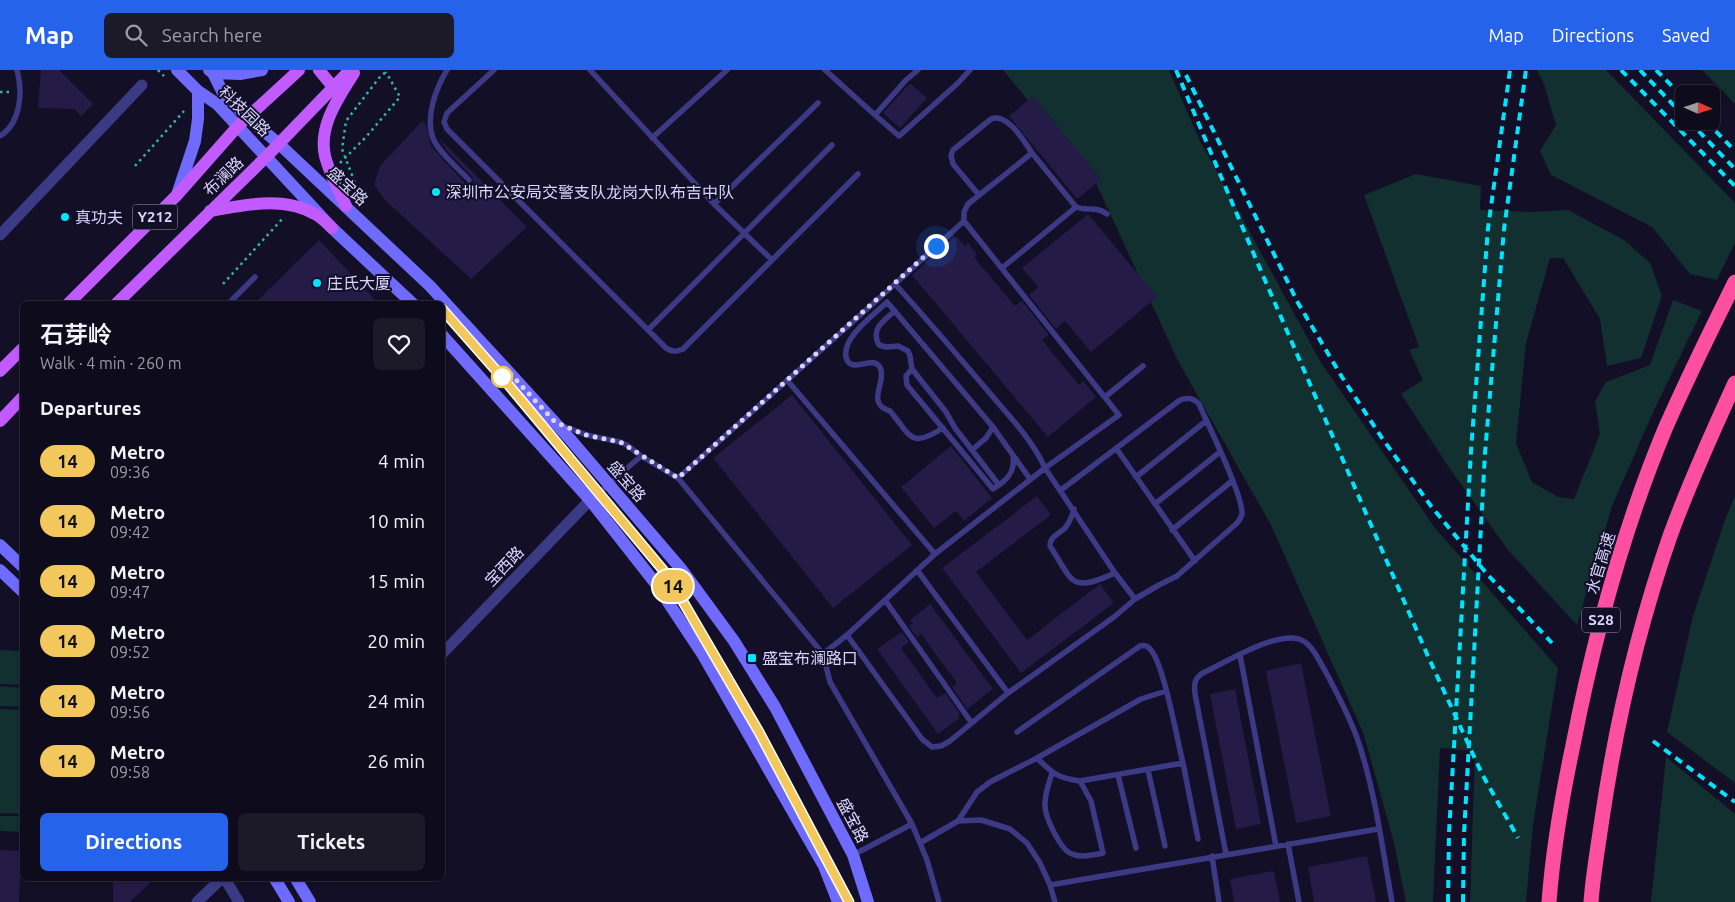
<!DOCTYPE html>
<meta charset="utf-8">
<style>
:root{--surface:#0e0b1c;--page:#1c1929;--text:#f1f3f6;--muted:#9b9ba3;--line:#2e2b3b;--accent:#2563eb}
body{margin:0;font-family:Ubuntu,"Noto Sans SC",sans-serif;background:var(--page);color:var(--text);height:100vh;display:flex;flex-direction:column;font-size:19px;white-space:nowrap}
*{box-sizing:border-box;margin:0}
p{font-size:16px;color:var(--muted)}
.icon{flex:none;width:28px;height:28px;fill:none;stroke:currentColor;stroke-width:2;stroke-linecap:round;stroke-linejoin:round}
.map{position:relative;flex:1;overflow:hidden}
.side{position:absolute;left:20px;top:231px;width:425px;height:580px;display:flex;flex-direction:column;background:var(--surface);border-radius:8px;box-shadow:0 1px 4px #0004,0 0 0 1px var(--line)}
.side>*{flex:none}
.badge{padding:0 10px;border-radius:16px;font-size:18px;line-height:32px}
.needle{width:32px;rotate:93deg}
.fabs{position:absolute;left:1675px;top:15px;display:grid;gap:10px}
.fabs a{display:grid;place-items:center;width:45px;height:45px;border-radius:8px;background:var(--surface);box-shadow:0 1px 4px #0004,0 0 0 1px var(--line);font-size:25px}
.you{position:absolute;width:25px;height:25px;margin:-12px;border:4px solid #fff;border-radius:50%;background:#1a73e8;box-shadow:0 0 0 8px #1a73e833}
.map>.badge{position:absolute;translate:-50% -50%;box-shadow:0 0 0 2px #fff}
h2{padding:0 20px;font-size:19px;line-height:45px}
.round{display:grid;place-items:center;flex:none;width:52px;height:52px;border-radius:8px;background:var(--page)}
.head{display:flex;align-items:center;justify-content:space-between;height:85px;padding:0 20px}
h1{font-size:24px;font-weight:600;line-height:38px}
.button{display:flex;gap:10px;margin-top:auto;padding:10px 20px}
.button a{flex:1;height:58px;border-radius:8px;background:var(--accent);color:#fff;font-size:20px;font-weight:600;line-height:58px;text-align:center}
.button a+a{background:var(--page);color:var(--text)}
ul{padding:0;list-style:none}
li{display:flex;align-items:center;gap:15px;height:60px;padding:0 20px}
li div{flex:1}
li b{display:block;font-size:19px}
li em{font-style:normal}
li .badge{min-width:55px;font-weight:700;text-align:center}
header{display:flex;align-items:center;gap:30px;box-sizing:border-box;height:70px;padding:0 25px;background:var(--accent);color:#fff}
header strong{font-size:24px}
nav{display:flex;gap:28px;margin-inline-start:auto;font-size:18px}
.search{width:350px;height:45px;background:var(--page);display:flex;align-items:center;gap:12px;box-sizing:border-box;padding:0 18px;border-radius:8px;color:var(--muted);font-size:19px}
.map>svg:first-child{display:block}
</style>
<header>
<strong>Map</strong>
<div class="search"><svg class="icon" aria-label="search" viewBox="0 0 24 24"><circle cx="10" cy="10" r="6"/><path d="M15 15l6 6"/></svg>Search here</div>
<nav><a>Map</a><a>Directions</a><a>Saved</a></nav>
</header>
<div class="map">
<svg width="1735" height="832" viewBox="0 0 1735 832">
<rect width="100%" height="100%" fill="#130f26"/>
<path fill="#12302f" d="M1003 0H1169L1200 71 1320 291 1435 458 1558 598 1533 755 1526 832H1470L1475 681 1440 678 1433 832H1406L1394 773 1364 665 1271 455 1178 291 1096 113Z
M1537 0H1606L1735 133V173L1717 210 1690 204 1652 157 1551 105 1540 81 1556 55 1544 14Z
M1702 0H1735V34Z
M1416 104 1481 116 1480 140 1530 142 1568 140 1624 170 1650 193 1662 226 1641 288 1607 296 1600 249 1563 188H1550L1526 273 1516 373 1532 412 1558 427 1574 429 1600 364 1595 331 1606 312 1650 295 1673 230 1702 241 1655 338 1612 436 1577 555 1508 480 1448 396 1401 324 1423 310 1409 280 1419 277 1364 125Z
M1735 426V713L1667 662 1693 546 1726 447Z
M0 580 22 581V615L0 614Z
M0 616 22 618V637L0 636Z
M0 639 22 640V744L0 743Z
M1666 687 1735 744V832H1651Z
M0 746H22V762L0 761Z"/>
<path fill="#241b47" d="M41 0H59L93 34 81 46 74 39 38 38Z
M910 13 927 28 900 58 883 43Z
M1033 26 1101 109 1077 129 1009 46Z
M422 51 426 54 431 76 446 93 466 114 470 115 473 113 472 107 447 81 437 66 527 157 471 209 385 130 374 115 380 96Z
M1088 144 1157 227 1091 282 1065 251 1056 259 1029 225 1038 217 1022 198Z
M956 166 965 176 968 173 977 184 974 187 1015 236 1022 231 1049 265 1042 270 1079 315 1083 311 1096 327 1048 367 912 205Z
M319 170 379 234H255L264 224Z
M792 325 912 475 833 538 713 388Z
M951 376 992 428 964 451 956 441 934 458 901 417Z
M1037 426 1051 445 976 502 1027 570 1100 514 1114 533 1021 603 942 498Z
M930 534 993 619 967 639 952 617 957 613 921 564 917 567 909 556 913 553 910 550Z
M902 562 909 572 901 578 937 628 945 623 960 644 958 645 960 648 938 664 877 579Z
M1301 593 1331 746 1296 753 1266 601Z
M1235 619 1261 754 1236 759 1210 624Z
M0 780 21 781 19 832H0Z
M1367 786 1376 832H1314L1308 797Z
M1274 801 1280 832H1234L1230 809Z
M113 809H154L130 832H113Z"/>
<g fill="none" stroke-linecap="round" stroke-linejoin="round">
<path stroke="#2fb8b0" stroke-width="2.5" stroke-dasharray="2.5 4" stroke-linecap="butt" d="M158 0 164 6
M0 22H11
M340 93 366 67 400 27 386 2
M135 96 184 41
M357 118 342 79 346 51 379 8 388 0
M223 214 284 147"/>
<path stroke="#3d3a85" stroke-width="5.5" d="M447 0C436 18 425 47 433 68 438 82 459 99 469 110
M494 0 447 43 444 52 447 59 666 278C673 282 676 282 683 279L858 104
M590 0 714 134 772 190
M825 0 875 45 906 10 918 0
M875 45 899 66 958 13 970 0
M0 66C21 53 23 22 17 0
M652 68 727 0
M979 125 953 94 951 85 953 80 991 49C1007 42 1024 71 1032 83
M714 134 818 33
M964 151V142L968 134 1032 83 1076 137C1088 142 1094 135 1107 144
M1002 198 1076 137
M228 234 255 207
M895 241C884 250 870 259 879 275L886 277 898 276 908 281 910 286 912 299 946 342 955 358 999 415C1009 408 1015 400 1013 387
M648 260 832 75
M912 299 906 306 907 315 993 419 999 415
M787 310 935 484
M1105 327 1143 296
M563 356 587 365 620 372 627 375 641 386
M943 358C910 379 911 366 890 341 866 334 885 314 881 300 875 281 851 307 846 287 842 267 875 244 887 232L993 357 1030 409
M1116 378 1195 491
M972 380 986 368 993 357
M1136 407 1206 351
M678 408 895 214C927 249 957 285 988 321 1008 345 1032 369 1045 398L935 484 847 565 823 584
M1061 420 1180 330C1188 327 1193 328 1199 334 1208 355 1243 425 1242 444 1241 448 1239 451 1236 454L1177 506 1159 515 1135 529
M591 430 641 386 678 408 823 584 830 612 912 754 927 790 939 832
M1155 434 1220 382
M1074 439C1072 446 1070 452 1065 458 1059 464 1050 466 1050 476 1074 513 1070 523 1115 503
M1172 460 1232 411
M917 500 1008 623
M885 530 971 652
M847 565 922 669 932 677 941 676 950 671 1008 623 1114 547 1135 529 1115 503 1045 398 1119 345 964 151 895 214
M1240 585 1276 776
M1017 662 1140 576C1144 575 1147 575 1150 579 1164 593 1177 670 1183 693L1080 711C1058 708 1053 704 1037 688
M1183 693 1198 769
M1148 700 1165 776
M1052 703C1049 713 1045 723 1045 734 1044 745 1060 780 1072 784 1081 788 1093 785 1103 783L1091 731 1080 711
M1118 705 1136 778
M958 751 977 722 990 712 1037 688 1141 629 1166 621
M920 773 958 751 981 750 1010 759 1027 773 1040 793 1050 815 1055 832
M1288 774 1299 832
M1226 784 1195 624C1194 615 1194 610 1201 604 1225 593 1273 562 1299 569 1311 573 1317 587 1323 597 1335 619 1347 642 1356 665 1375 718 1382 777 1392 832
M853 785 912 754
M1212 786 1219 832
M1050 815 1378 759"/>
<path stroke="#3d3a85" stroke-width="11" d="M0 165 142 15
M442 584 590 430
M225 809 239 832
M197 832 221 809"/>
<path stroke="#6f6bff" stroke-width="12" d="M177 0 198 21 217 34 332 158 413 234
M209 0 213 3 224 25 247 47 278 73 430 216 570 369 682 500 734 571 775 637 853 785 868 832
M213 3 240 4 262 0
M177 125 195 71 198 49V21
M442 265 590 430 656 514 703 585 824 796 838 832
M0 475 22 496
M0 500 22 521
M275 809 289 832
M296 809 310 832"/>
<path stroke="#c25bff" stroke-width="12" d="M319 0 333 17
M346 136C339 120 329 103 325 86 318 56 339 27 354 3
M210 141C245 135 284 125 317 145 322 148 327 153 332 158
M68 234 177 125 238 56 299 0
M116 234 267 86 350 0
M0 301 22 279
M0 351 22 328"/>
<path stroke="#ff4fa3" stroke-width="15" d="M1549 832C1553 779 1562 727 1573 675 1594 567 1623 460 1665 359 1687 309 1711 260 1735 212
M1591 832C1593 804 1598 777 1602 749 1616 654 1638 558 1670 466 1689 414 1712 363 1735 313"/>
<path stroke="#00e5ff" stroke-width="4" stroke-dasharray="8 6" stroke-linecap="butt" d="M1176 0 1261 201 1427 584 1482 704 1518 768
M1621 0 1735 116
M1640 0 1684 46
M1656 0 1684 28
M1186 5 1298 233 1342 307 1382 368 1431 436 1487 504 1552 573
M1689 51 1735 99
M1706 51 1735 81
M1653 671 1735 732
M1448 832 1449 763 1471 381 1488 158 1510 0
M1463 832 1464 764 1485 383 1504 159 1526 0"/>
</g>
<g fill="none" stroke-linecap="round" stroke-linejoin="round">
<defs>
<path id="line" d="M442 239 501 306 668 506 759 662 849 832"/>
</defs>
<use href="#line" stroke="#fff" stroke-width="11"/>
<use href="#line" stroke="#f2c75c" stroke-width="8"/>
<path stroke="#d9d4ff" stroke-width="5" stroke-dasharray="0 9" d="M502 307 505 298 555 352 586 365 620 372 678 408 936 176"/>
</g>
<g fill="#00e5ff" stroke="#130f26" stroke-width="2">
<circle cx="436" cy="122" r="5"/>
<circle cx="65" cy="147" r="5"/>
<circle cx="317" cy="213" r="5"/>
<rect x="747" y="583" width="10" height="10" rx="2.5"/>
</g>
<circle fill="#fff" stroke="#f2c75c" stroke-width="2.5" cx="502" cy="307" r="10"/>
<g text-anchor="middle" stroke-width="4" stroke-linejoin="round" paint-order="stroke">
<g fill="#130f26" stroke="#9e99be" stroke-width="1">
<rect x="132.5" y="134.5" width="45" height="25" rx="4"/>
<rect x="1582" y="537.5" width="38" height="25" rx="4"/>
</g>
<g font-size="15" font-weight="bold" fill="#d9d4ff">
<text x="155" y="152">Y212</text>
<text x="1601" y="555">S28</text>
</g>
<g font-size="16" fill="#d9d4ff" stroke="#130f26">
<text transform="translate(245 41) rotate(44)" y="6">科技园路</text>
<text transform="translate(223 106) rotate(-44)" y="6">布澜路</text>
<text transform="translate(348 116) rotate(43)" y="6">盛宝路</text>
<text transform="translate(627 411) rotate(49)" y="6">盛宝路</text>
<text transform="translate(1600 493) rotate(-73)" y="6">水官高速</text>
<text transform="translate(504 496) rotate(-46)" y="6">宝西路</text>
<text transform="translate(853 750) rotate(62)" y="6">盛宝路</text>
</g>
<g font-size="16" fill="#d9d4ff" stroke="#130f26" text-anchor="start">
<text x="446" y="128">深圳市公安局交警支队龙岗大队布吉中队</text>
<text x="75" y="153">真功夫</text>
<text x="327" y="219">庄氏大厦</text>
<text x="762" y="594">盛宝布澜路口</text>
</g>
</g>
</svg>
<div class="fabs">
<a><svg class="needle" viewBox="-14 -14 28 28"><path d="M0-13l5 13h-10z" fill="#e53935"/><path d="M0 13l5-13h-10z" fill="#9b9ba3"/></svg></a>
</div>
<div class="you" style="left:936px;top:176px"></div>
<b class="badge" style="left:673px;top:516px;background:#f2c75c;color:#111">14</b>
<section class="side">
<div class="head"><div><h1>石芽岭</h1><p>Walk · 4 min · 260 m</p></div><a class="round"><svg class="icon" aria-label="heart" viewBox="0 0 24 24"><path d="M12 20l-8-8c-3-5 5-10 8-4 3-6 11-1 8 4z"/></svg></a></div>
<h2>Departures</h2>
<ul>
<li><span class="badge" style="background:#f2c75c;color:#111">14</span><div><b>Metro</b><p>09:36</p></div><em>4 min</em></li>
<li><span class="badge" style="background:#f2c75c;color:#111">14</span><div><b>Metro</b><p>09:42</p></div><em>10 min</em></li>
<li><span class="badge" style="background:#f2c75c;color:#111">14</span><div><b>Metro</b><p>09:47</p></div><em>15 min</em></li>
<li><span class="badge" style="background:#f2c75c;color:#111">14</span><div><b>Metro</b><p>09:52</p></div><em>20 min</em></li>
<li><span class="badge" style="background:#f2c75c;color:#111">14</span><div><b>Metro</b><p>09:56</p></div><em>24 min</em></li>
<li><span class="badge" style="background:#f2c75c;color:#111">14</span><div><b>Metro</b><p>09:58</p></div><em>26 min</em></li>
</ul>
<div class="button"><a>Directions</a><a>Tickets</a></div>
</section>
</div>
